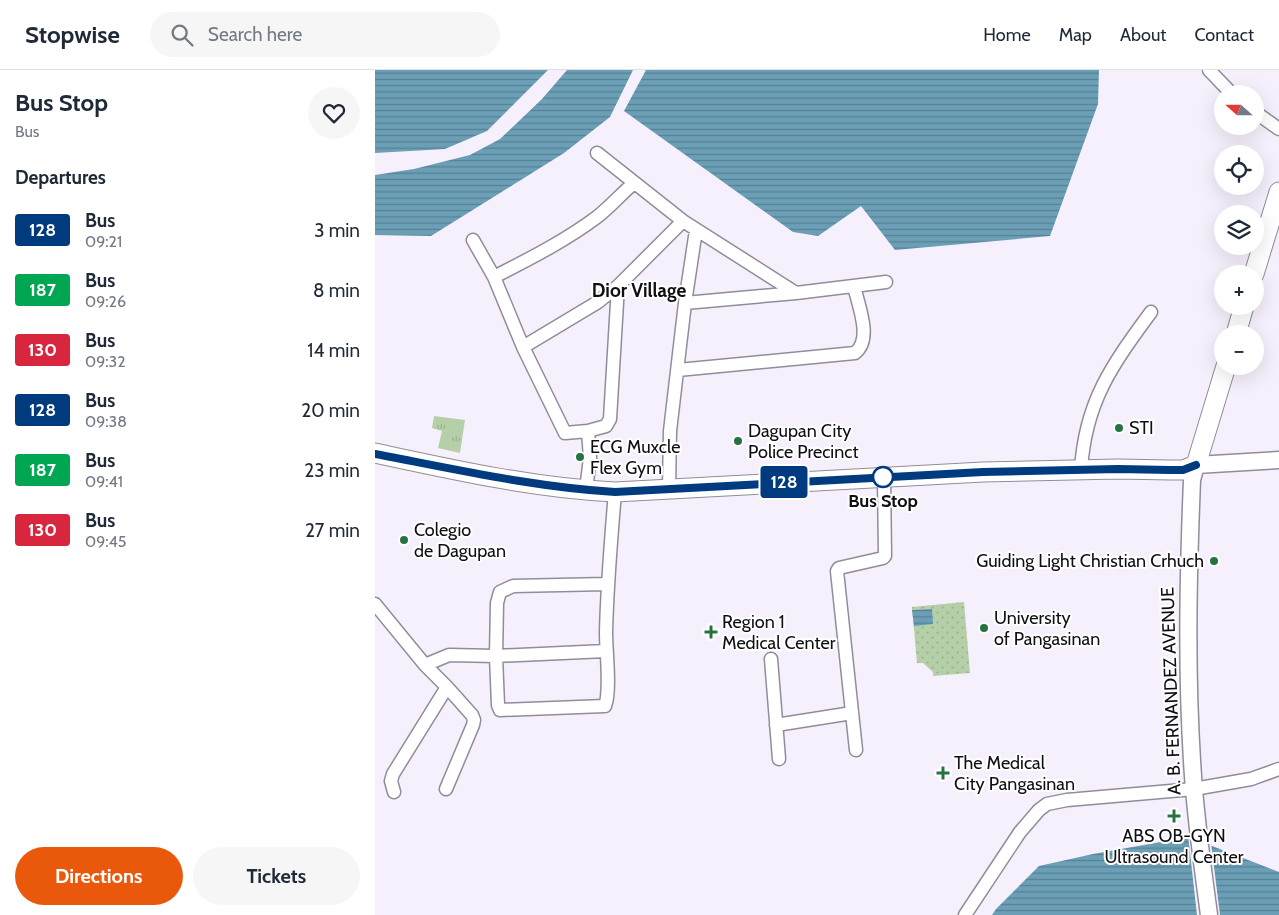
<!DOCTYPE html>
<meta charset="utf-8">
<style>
:root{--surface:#fff;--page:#f6f6f7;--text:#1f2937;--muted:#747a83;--line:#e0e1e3;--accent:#ea580c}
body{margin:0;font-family:Cabin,sans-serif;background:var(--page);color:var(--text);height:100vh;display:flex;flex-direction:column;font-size:19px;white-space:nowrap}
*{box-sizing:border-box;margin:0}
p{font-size:16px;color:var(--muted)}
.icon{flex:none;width:28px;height:28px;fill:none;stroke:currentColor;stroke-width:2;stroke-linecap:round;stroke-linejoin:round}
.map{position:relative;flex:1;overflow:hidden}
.panel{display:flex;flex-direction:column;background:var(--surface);width:375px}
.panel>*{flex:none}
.badge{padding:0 10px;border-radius:4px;font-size:18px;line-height:32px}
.needle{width:32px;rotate:291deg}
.buttons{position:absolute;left:839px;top:15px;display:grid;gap:10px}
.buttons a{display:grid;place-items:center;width:50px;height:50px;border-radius:50%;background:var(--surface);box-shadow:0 5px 20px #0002;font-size:25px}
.map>.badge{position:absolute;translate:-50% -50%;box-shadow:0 0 0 2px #fff}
h2{padding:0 15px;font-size:19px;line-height:45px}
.round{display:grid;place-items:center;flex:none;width:52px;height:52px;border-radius:26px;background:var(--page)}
.headline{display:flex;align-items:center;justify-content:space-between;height:85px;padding:0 15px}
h1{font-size:24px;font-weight:700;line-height:38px}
.button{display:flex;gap:10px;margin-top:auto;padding:10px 15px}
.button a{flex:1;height:58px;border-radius:30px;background:var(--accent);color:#fff;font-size:20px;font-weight:700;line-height:58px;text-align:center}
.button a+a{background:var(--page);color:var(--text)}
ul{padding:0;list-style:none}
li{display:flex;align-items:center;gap:15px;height:60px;padding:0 15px}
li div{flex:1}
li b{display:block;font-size:19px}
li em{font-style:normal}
li .badge{min-width:55px;font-weight:700;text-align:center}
header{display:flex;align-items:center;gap:30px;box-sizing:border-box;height:70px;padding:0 25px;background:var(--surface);border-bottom:1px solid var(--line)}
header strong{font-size:24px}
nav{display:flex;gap:28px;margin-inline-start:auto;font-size:18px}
.search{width:350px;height:45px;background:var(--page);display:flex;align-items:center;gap:12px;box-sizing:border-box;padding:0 18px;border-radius:28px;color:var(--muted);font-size:19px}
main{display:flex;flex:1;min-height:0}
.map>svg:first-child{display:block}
</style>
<header>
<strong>Stopwise</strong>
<div class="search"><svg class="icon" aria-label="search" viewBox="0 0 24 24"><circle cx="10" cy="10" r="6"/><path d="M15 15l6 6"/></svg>Search here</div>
<nav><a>Home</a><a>Map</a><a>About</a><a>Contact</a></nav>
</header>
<main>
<section class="panel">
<div class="headline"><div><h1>Bus Stop</h1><p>Bus</p></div><a class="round"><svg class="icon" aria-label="heart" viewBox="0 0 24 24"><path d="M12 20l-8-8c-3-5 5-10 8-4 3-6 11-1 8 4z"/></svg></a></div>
<h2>Departures</h2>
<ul>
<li><span class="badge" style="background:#003b80;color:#fff">128</span><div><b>Bus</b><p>09:21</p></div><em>3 min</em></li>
<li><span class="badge" style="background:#00a651;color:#fff">187</span><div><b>Bus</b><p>09:26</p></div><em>8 min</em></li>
<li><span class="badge" style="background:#d7263d;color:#fff">130</span><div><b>Bus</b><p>09:32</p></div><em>14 min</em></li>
<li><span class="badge" style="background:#003b80;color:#fff">128</span><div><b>Bus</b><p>09:38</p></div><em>20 min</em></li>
<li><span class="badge" style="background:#00a651;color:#fff">187</span><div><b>Bus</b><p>09:41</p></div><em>23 min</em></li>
<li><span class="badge" style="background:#d7263d;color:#fff">130</span><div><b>Bus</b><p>09:45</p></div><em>27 min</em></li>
</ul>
<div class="button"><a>Directions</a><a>Tickets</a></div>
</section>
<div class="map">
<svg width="904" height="845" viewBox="0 0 904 845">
<defs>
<pattern id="grass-tufts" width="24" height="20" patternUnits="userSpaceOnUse" patternTransform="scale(1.25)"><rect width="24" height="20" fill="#b5d0a9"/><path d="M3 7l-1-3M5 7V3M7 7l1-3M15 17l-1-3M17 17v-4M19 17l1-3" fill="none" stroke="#9bb190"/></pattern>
<pattern id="park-dots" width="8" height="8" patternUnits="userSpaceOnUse" patternTransform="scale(1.25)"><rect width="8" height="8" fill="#b5d0a9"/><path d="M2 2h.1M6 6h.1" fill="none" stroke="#9bb190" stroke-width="1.8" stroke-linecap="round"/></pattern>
<pattern id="water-rules" width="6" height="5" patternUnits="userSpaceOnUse" patternTransform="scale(1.25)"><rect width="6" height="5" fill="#6b9fb6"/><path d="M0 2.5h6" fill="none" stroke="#578093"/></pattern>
</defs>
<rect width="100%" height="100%" fill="#f6f0fd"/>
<path fill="url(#grass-tufts)" d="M59 346 90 350 85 383 63 378 67 361 57 358Z"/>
<path fill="url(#park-dots)" d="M589 532 595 603 558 606V602L548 593H542L537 537Z"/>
<path fill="url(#water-rules)" d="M0 0H173L112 61 70 79 0 83Z
M192 0H258L235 47 189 83 56 166 0 165V105L39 99 95 85 125 69 167 29Z
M271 0H724L723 34 675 166 520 180 486 136 443 166 418 162 249 41Z
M557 539 558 554 539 556 537 540Z
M814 767 904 802V845H617L621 839 664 796 718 784Z"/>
<path fill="#f6f0fd" d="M813 765 836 773 845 845H822Z"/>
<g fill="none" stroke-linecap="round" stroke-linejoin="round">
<defs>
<path id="minor" d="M834 0 857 24
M880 42 904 59
M222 83 308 151 421 223
M98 170 119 207 148 277 190 363 213 361 231 356 235 349 243 216
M119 207C154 189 190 171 222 147 235 137 246 124 259 113
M310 233 421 223 511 212
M148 277 223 232 243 216 308 151
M303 300 480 283C498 269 483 235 479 216
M706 400C710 332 737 295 776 242
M294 418 295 361 310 233 321 160
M211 420 215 388 213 361
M232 514 138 516 125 522 122 533 121 586 123 635 125 640 230 636C236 621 231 581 231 563 232 516 236 469 240 422
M0 534 50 595 72 617 97 645 99 650 98 655 71 719
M396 589 404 689
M50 595 74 585 121 586 231 581
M401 655 477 643
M481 680 462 501 464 498 508 488 510 486 509 407
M19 722 16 711 18 704 72 617
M590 845 645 762 664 740 672 734 692 730 819 719 876 709 904 699"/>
<path id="major" d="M834 845C828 799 821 752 818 706 811 607 813 509 817 410L821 395 904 390"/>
<path id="highway" d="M879 204 904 122
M861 264 869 236
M0 383C79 400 159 418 240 422L608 402 743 399 795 400H808L821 395 851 296"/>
</defs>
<use href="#minor" stroke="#928c98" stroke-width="15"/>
<use href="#major" stroke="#928c98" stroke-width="19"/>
<use href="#highway" stroke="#928c98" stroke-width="21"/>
<use href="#minor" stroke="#fff" stroke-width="12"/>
<use href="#major" stroke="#fff" stroke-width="16"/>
<use href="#highway" stroke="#fff" stroke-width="19"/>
</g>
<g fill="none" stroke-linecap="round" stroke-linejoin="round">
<defs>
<path id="line" d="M0 384C80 399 158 417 240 422L608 402 743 399 795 400H808L821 395"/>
</defs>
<use href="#line" stroke="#fff" stroke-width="11"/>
<use href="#line" stroke="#003b80" stroke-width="8"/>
</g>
<g fill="#267342" stroke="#fff" stroke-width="2">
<circle cx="744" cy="358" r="5"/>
<circle cx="363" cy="371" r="5"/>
<circle cx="205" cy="387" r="5"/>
<circle cx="29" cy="470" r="5"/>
<circle cx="839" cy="491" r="5"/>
<circle cx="609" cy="558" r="5"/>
<path d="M333.5 554.5h5v5h5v5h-5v5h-5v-5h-5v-5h5z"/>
<path d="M565.5 695.5h5v5h5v5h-5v5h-5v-5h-5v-5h5z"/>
<path d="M796.5 738.5h5v5h5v5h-5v5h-5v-5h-5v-5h5z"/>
</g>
<circle fill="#fff" stroke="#003b80" stroke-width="2.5" cx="508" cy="407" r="10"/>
<g text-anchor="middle" stroke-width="4" stroke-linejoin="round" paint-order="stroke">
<g font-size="18" fill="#100e12" stroke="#fff" text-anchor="start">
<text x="754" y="364">STI</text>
<text x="373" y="367">Dagupan City<tspan x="373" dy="21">Police Precinct</tspan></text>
<text x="215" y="383">ECG Muxcle<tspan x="215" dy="21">Flex Gym</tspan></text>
<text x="39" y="466">Colegio<tspan x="39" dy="21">de Dagupan</tspan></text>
<text x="829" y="497" text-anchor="end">Guiding Light Christian Crhuch</text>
<text x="619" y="554">University<tspan x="619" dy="21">of Pangasinan</tspan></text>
<text x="347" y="558">Region 1<tspan x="347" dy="21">Medical Center</tspan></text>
<text x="579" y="699">The Medical<tspan x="579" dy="21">City Pangasinan</tspan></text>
<text x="799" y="772" text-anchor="middle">ABS OB-GYN<tspan x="799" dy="21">Ultrasound Center</tspan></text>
</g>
<g font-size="18" font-weight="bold" fill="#100e12" stroke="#fff">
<text x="508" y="437">Bus Stop</text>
</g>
<g font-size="18" fill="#100e12" stroke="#fff">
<text transform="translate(796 621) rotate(-92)" y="6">A. B. FERNANDEZ AVENUE</text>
</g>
<g font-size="19" font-weight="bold" fill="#100e12" stroke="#fff">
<text x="264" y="227">Dior Village</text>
</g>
</g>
</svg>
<div class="buttons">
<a><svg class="needle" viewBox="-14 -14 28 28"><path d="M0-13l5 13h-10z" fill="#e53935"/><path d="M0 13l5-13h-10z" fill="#747a83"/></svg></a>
<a><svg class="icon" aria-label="locate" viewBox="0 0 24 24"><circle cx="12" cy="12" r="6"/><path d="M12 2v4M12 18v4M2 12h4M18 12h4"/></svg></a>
<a><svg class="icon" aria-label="layers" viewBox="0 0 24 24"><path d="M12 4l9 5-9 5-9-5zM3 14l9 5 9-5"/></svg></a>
<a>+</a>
<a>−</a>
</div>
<b class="badge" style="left:409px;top:412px;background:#003b80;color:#fff">128</b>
</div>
</main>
